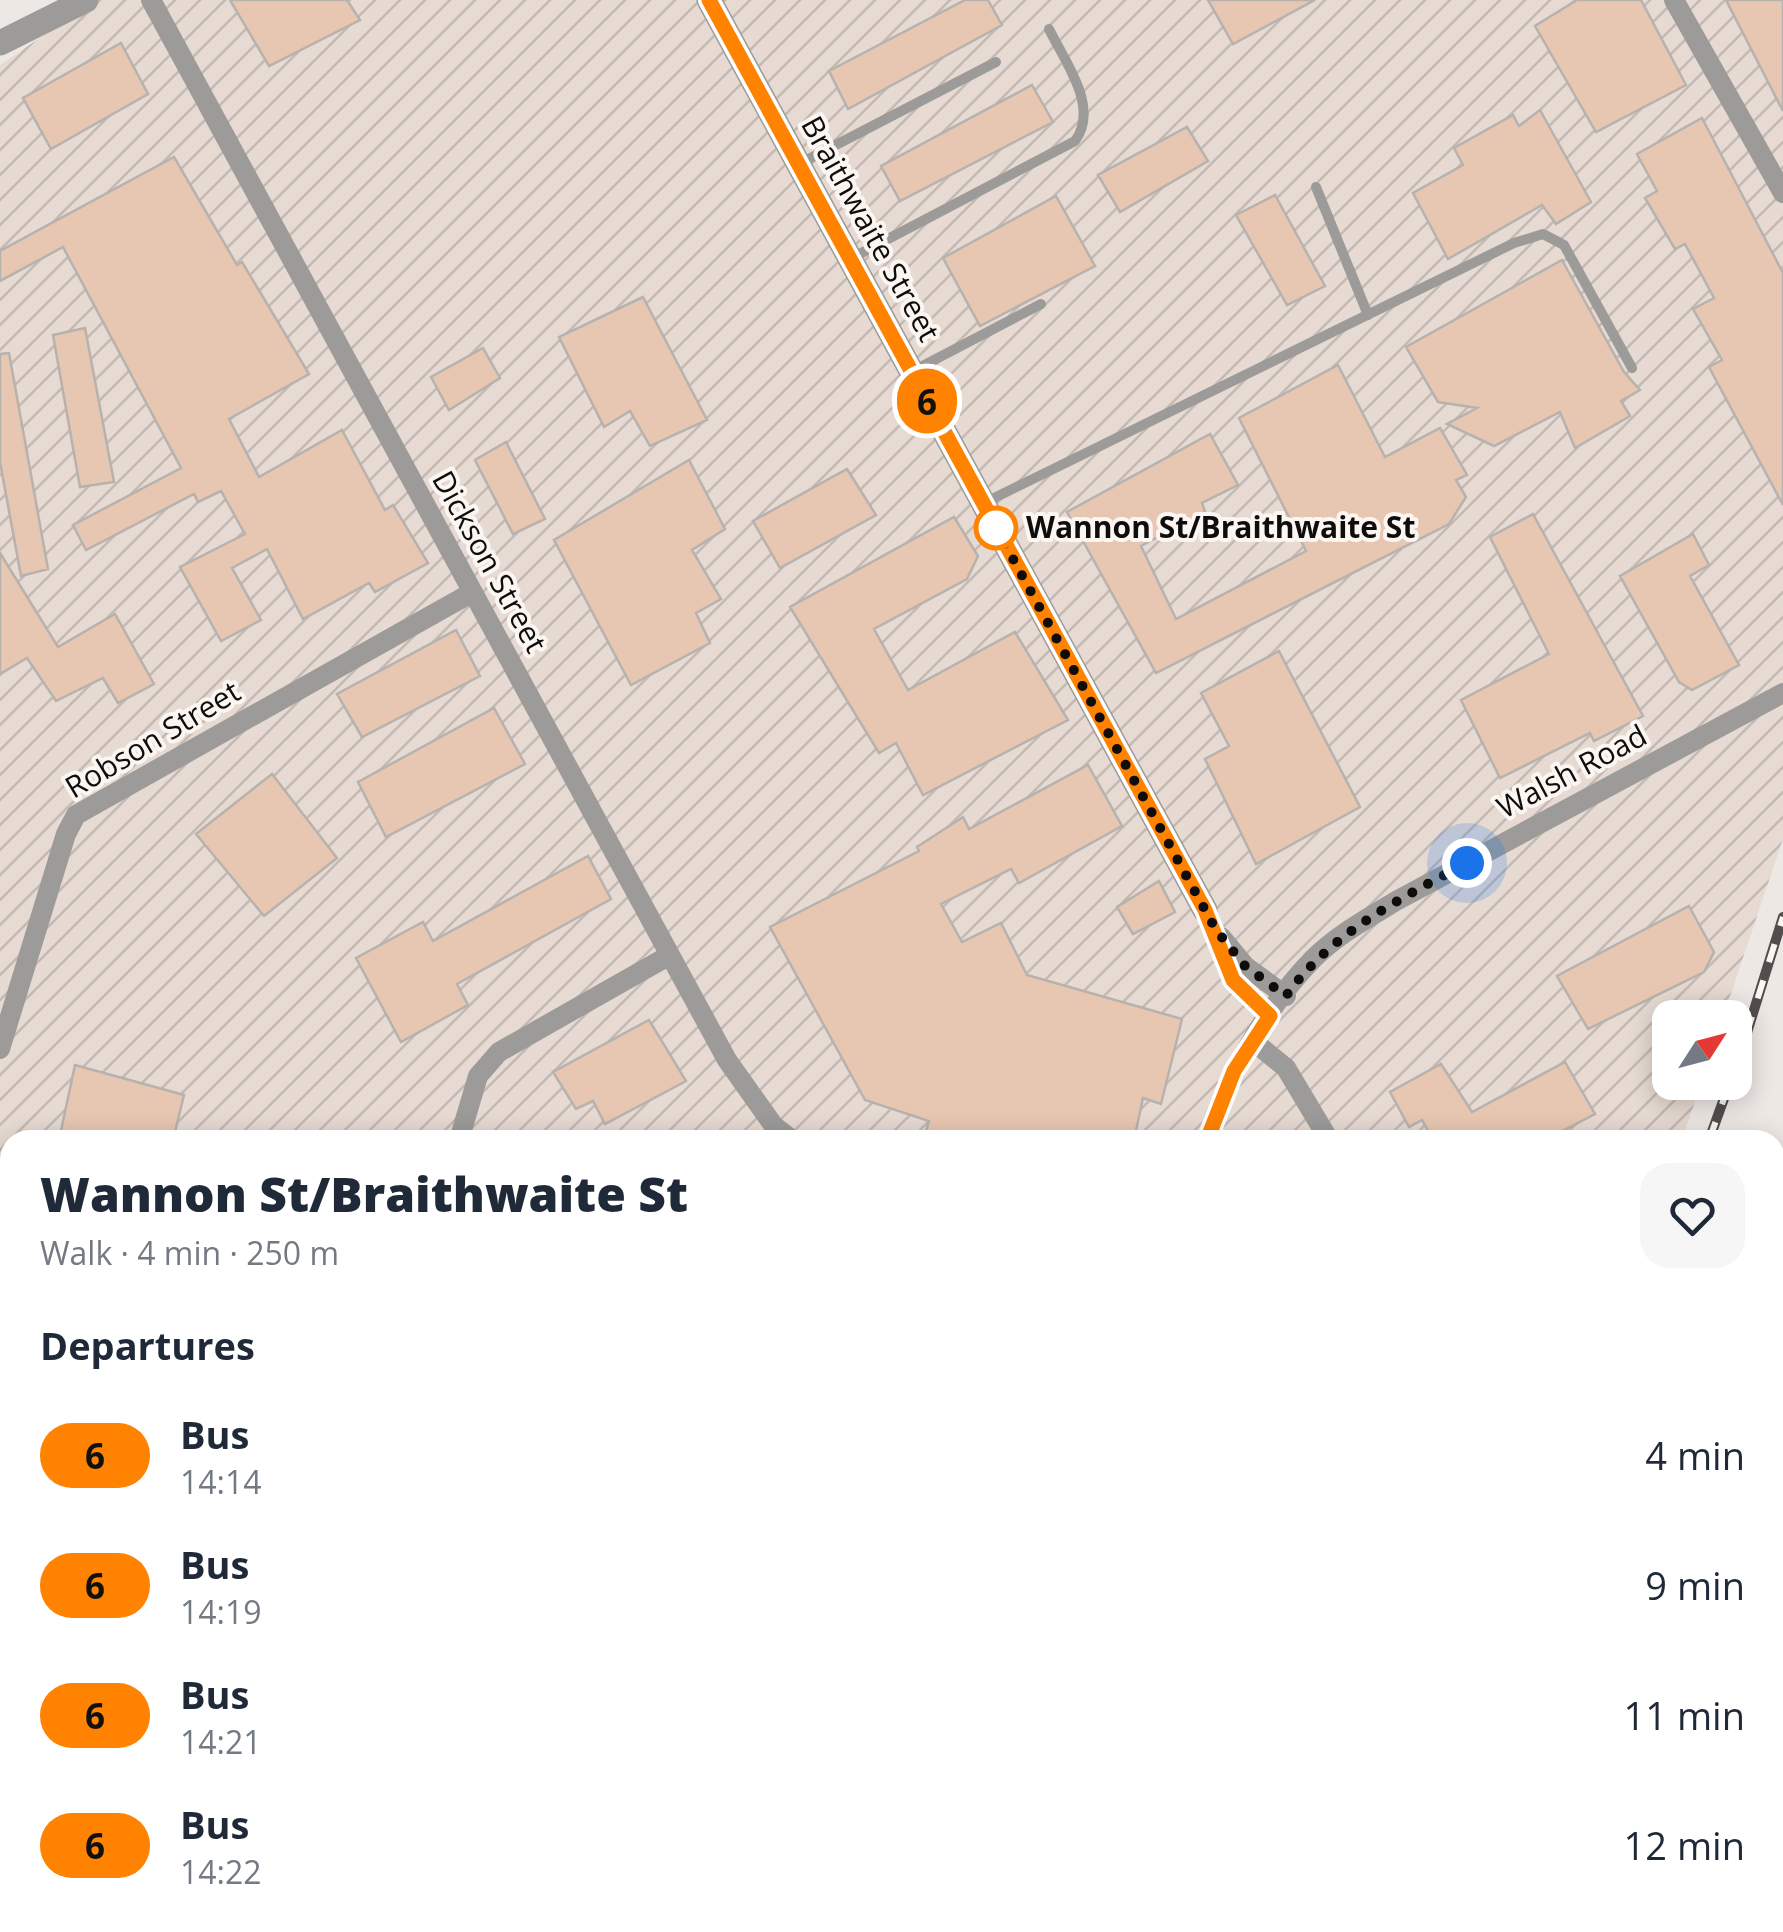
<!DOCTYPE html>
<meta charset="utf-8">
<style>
:root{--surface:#fff;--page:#f6f6f7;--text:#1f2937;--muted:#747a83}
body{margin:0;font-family:"Open Sans",sans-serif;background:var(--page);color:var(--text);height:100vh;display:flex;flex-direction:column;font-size:38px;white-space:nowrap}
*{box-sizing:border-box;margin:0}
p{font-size:32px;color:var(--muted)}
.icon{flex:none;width:55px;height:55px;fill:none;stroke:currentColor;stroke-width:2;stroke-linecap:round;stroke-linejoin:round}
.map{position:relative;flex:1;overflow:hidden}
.side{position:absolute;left:0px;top:1130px;width:1785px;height:802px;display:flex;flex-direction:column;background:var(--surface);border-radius:30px 30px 0 0;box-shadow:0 5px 25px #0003}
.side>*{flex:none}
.badge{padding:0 20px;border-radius:32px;font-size:35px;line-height:65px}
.needle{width:65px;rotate:54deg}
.controls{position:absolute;left:1652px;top:1000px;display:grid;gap:20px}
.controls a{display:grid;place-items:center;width:100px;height:100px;border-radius:20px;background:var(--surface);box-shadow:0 5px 25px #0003;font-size:50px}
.you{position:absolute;width:50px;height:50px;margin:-25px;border:8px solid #fff;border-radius:50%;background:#1a73e8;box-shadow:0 0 0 15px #1a73e833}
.map>.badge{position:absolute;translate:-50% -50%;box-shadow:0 0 0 5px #fff}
h2{padding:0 40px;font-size:38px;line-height:90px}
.round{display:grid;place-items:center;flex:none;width:105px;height:105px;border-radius:30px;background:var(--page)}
.head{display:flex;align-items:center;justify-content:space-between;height:170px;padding:0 40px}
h1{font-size:48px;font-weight:800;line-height:75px}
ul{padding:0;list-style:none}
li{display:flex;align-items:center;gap:30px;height:130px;padding:0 40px}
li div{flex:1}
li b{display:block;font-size:38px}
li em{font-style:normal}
li .badge{min-width:110px;font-weight:700;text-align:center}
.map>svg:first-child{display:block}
</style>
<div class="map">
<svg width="1783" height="1932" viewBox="0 0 1783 1932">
<defs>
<pattern id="industrial-furrows" width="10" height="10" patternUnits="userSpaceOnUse" patternTransform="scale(2.5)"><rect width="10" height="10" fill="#e6dad2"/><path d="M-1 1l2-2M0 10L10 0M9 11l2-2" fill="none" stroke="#c4bab3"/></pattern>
</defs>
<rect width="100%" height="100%" fill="#eee8e5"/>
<path fill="url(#industrial-furrows)" d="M95 0H1783V839L1723 1017 1670 1018V1082L1701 1083 1682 1140H10V1922L1253 1923 1246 1932H0V65Z"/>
<path fill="#e8c7b2" stroke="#b7b2ae" stroke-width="2.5" d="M230 0H347L360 20 269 66Z
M965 0H988L1002 25 848 109 829 71Z
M1208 0H1315L1233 44Z
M1577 0H1641L1686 85 1596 132 1535 26Z
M1726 0H1783V111Z
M121 43 148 94 51 149 23 98Z
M1032 85 1053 122 900 201 881 166Z
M1540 110 1591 202 1556 224 1542 205 1448 259 1413 193 1463 165 1454 148 1513 115 1519 126Z
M1702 118 1783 273V505L1709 367 1722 360 1693 309 1714 298 1685 244 1675 249 1645 198 1657 191 1637 154Z
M1187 127 1208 161 1120 212 1098 175Z
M174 157 237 265 242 262 309 374 229 419 259 477 342 430 385 510 393 505 428 563 375 592 369 583 303 619 267 549 232 568 261 620 221 641 180 567 245 534 221 491 198 502 194 494 86 550 73 525 181 468 63 247 0 281V251Z
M1275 195 1325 286 1287 305 1236 215Z
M1056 196 1095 266 980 326 943 258Z
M1562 260 1624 372 1640 390 1621 401 1630 416 1575 448 1560 412 1494 446 1447 424 1477 408 1438 402 1406 347Z
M643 297 707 420 650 446 630 411 604 427 559 337Z
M85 328 114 482 80 487 53 335Z
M483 348 500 378 449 410 431 377Z
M9 353 48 569 21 576 0 462V354Z
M1338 365 1385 457 1440 428 1467 475 1456 480 1466 497 1449 524 1156 673 1067 512 1210 434 1238 485 1202 503 1205 512 1141 546 1176 619 1306 551 1239 418Z
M506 442 545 519 513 534 475 460Z
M689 460 725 529 692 550 721 599 696 613 710 643 631 685 554 540Z
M847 469 876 515 780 568 753 521Z
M1533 514 1643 716 1594 741 1590 733 1500 778 1461 700 1549 654 1490 537Z
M954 517 978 556 967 579 874 629 908 690 1015 632 1068 720 923 795 896 743 879 753 790 607Z
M1693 534 1709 565 1690 576 1739 665 1692 690 1679 682 1620 576Z
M0 553 58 647 115 614 154 684 118 703 103 678 56 701 27 658 0 674Z
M456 630 480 676 362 737 337 694Z
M1279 651 1360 807 1256 864 1205 759 1229 746 1201 693Z
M494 708 525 764 386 837 358 782Z
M1088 765 1122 826 1019 883 1011 869 941 904 962 942 1001 923 1027 975 1182 1019 1161 1104 1143 1098 1134 1140H943L925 1135 929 1121 865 1100 770 927 919 851 917 847 963 817 969 829Z
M272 774 337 858 264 916 196 834Z
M588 856 611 899 457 984 468 1005 401 1042 356 958 423 922 433 941Z
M1159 881 1175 912 1133 934 1117 907Z
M1689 906 1714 952 1704 972 1588 1029 1557 976Z
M649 1020 686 1081 605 1124 593 1101 576 1109 553 1072Z
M1565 1062 1595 1114 1545 1140H1433L1422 1120 1409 1127 1390 1092 1441 1064 1472 1112Z
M75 1065 184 1095 173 1140H59Z"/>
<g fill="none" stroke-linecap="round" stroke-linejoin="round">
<path stroke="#9c9b99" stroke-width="10" d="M801 163 996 62
M1316 187 1368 315
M850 259 1075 141C1100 107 1065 62 1049 29
M913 371 1041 304
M986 502 1514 243 1543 234 1564 245 1632 368"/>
<path stroke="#9c9b99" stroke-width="20" d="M151 0 727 1060 774 1126 792 1140
M1674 0 1783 193
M1205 910 1233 980 1270 1016
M1221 937 1245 966 1286 996
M1253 1041 1286 1068 1329 1140
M0 1049 66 834 76 815 471 593
M459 1140 478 1076 499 1052 670 955
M1207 1140C1226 1078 1267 1006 1313 959 1337 935 1368 918 1396 901L1783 693
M0 1393 10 1396
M0 1764 10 1753
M975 1932 978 1922"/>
<path stroke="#9c9b99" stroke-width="25" d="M709 0 1205 910
M0 43 86 0
M1775 1285 1783 1263
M0 1730 10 1739
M198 1922 206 1932
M1757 1922 1763 1932
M1430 1932 1437 1922"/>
<defs>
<path id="rail" d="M1735 1071 1783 917
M1709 1140 1730 1082
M1259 1932 1267 1922"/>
</defs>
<use href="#rail" stroke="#524e4d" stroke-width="10"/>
<use href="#rail" stroke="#fbf6f2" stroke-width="6" stroke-dasharray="19" stroke-linecap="butt"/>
</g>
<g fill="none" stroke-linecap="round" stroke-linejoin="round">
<defs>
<path id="line" d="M709 0 1205 910 1233 980 1270 1016 1234 1071 1207 1140"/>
</defs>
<use href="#line" stroke="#fff" stroke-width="22"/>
<use href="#line" stroke="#ff8200" stroke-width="15"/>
<path stroke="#0f0d0c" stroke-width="10" stroke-dasharray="0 18" d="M996 528 1216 930 1245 966 1286 996C1332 932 1398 900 1467 863"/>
</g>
<circle fill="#fff" stroke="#ff8200" stroke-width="5" cx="996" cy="528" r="20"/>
<g text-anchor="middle" stroke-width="8" stroke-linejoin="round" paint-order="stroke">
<g font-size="30" fill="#0f0d0c" stroke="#fbf6f2">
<text transform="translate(870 229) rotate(61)" y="10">Braithwaite Street</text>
<text transform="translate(489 562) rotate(61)" y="10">Dickson Street</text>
<text transform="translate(153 740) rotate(-31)" y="10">Robson Street</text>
<text transform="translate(1572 772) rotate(-28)" y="10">Walsh Road</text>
</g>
<g font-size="30" font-weight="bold" fill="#0f0d0c" stroke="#fbf6f2" text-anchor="start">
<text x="1026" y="538">Wannon St/Braithwaite St</text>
</g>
</g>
</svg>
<div class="controls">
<a><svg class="needle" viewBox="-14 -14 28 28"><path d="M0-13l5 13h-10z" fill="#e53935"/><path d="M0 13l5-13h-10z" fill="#747a83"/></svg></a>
</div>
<div class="you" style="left:1467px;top:863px"></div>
<b class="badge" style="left:927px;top:401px;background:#ff8200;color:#111">6</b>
<section class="side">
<div class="head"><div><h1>Wannon St/Braithwaite St</h1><p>Walk · 4 min · 250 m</p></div><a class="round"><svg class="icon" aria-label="heart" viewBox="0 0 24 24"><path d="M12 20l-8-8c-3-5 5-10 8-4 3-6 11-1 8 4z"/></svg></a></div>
<h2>Departures</h2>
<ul>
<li><span class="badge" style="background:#ff8200;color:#111">6</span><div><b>Bus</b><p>14:14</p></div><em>4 min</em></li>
<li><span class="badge" style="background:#ff8200;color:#111">6</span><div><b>Bus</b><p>14:19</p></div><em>9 min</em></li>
<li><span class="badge" style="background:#ff8200;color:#111">6</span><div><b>Bus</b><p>14:21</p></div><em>11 min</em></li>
<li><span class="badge" style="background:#ff8200;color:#111">6</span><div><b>Bus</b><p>14:22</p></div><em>12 min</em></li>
</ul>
</section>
</div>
